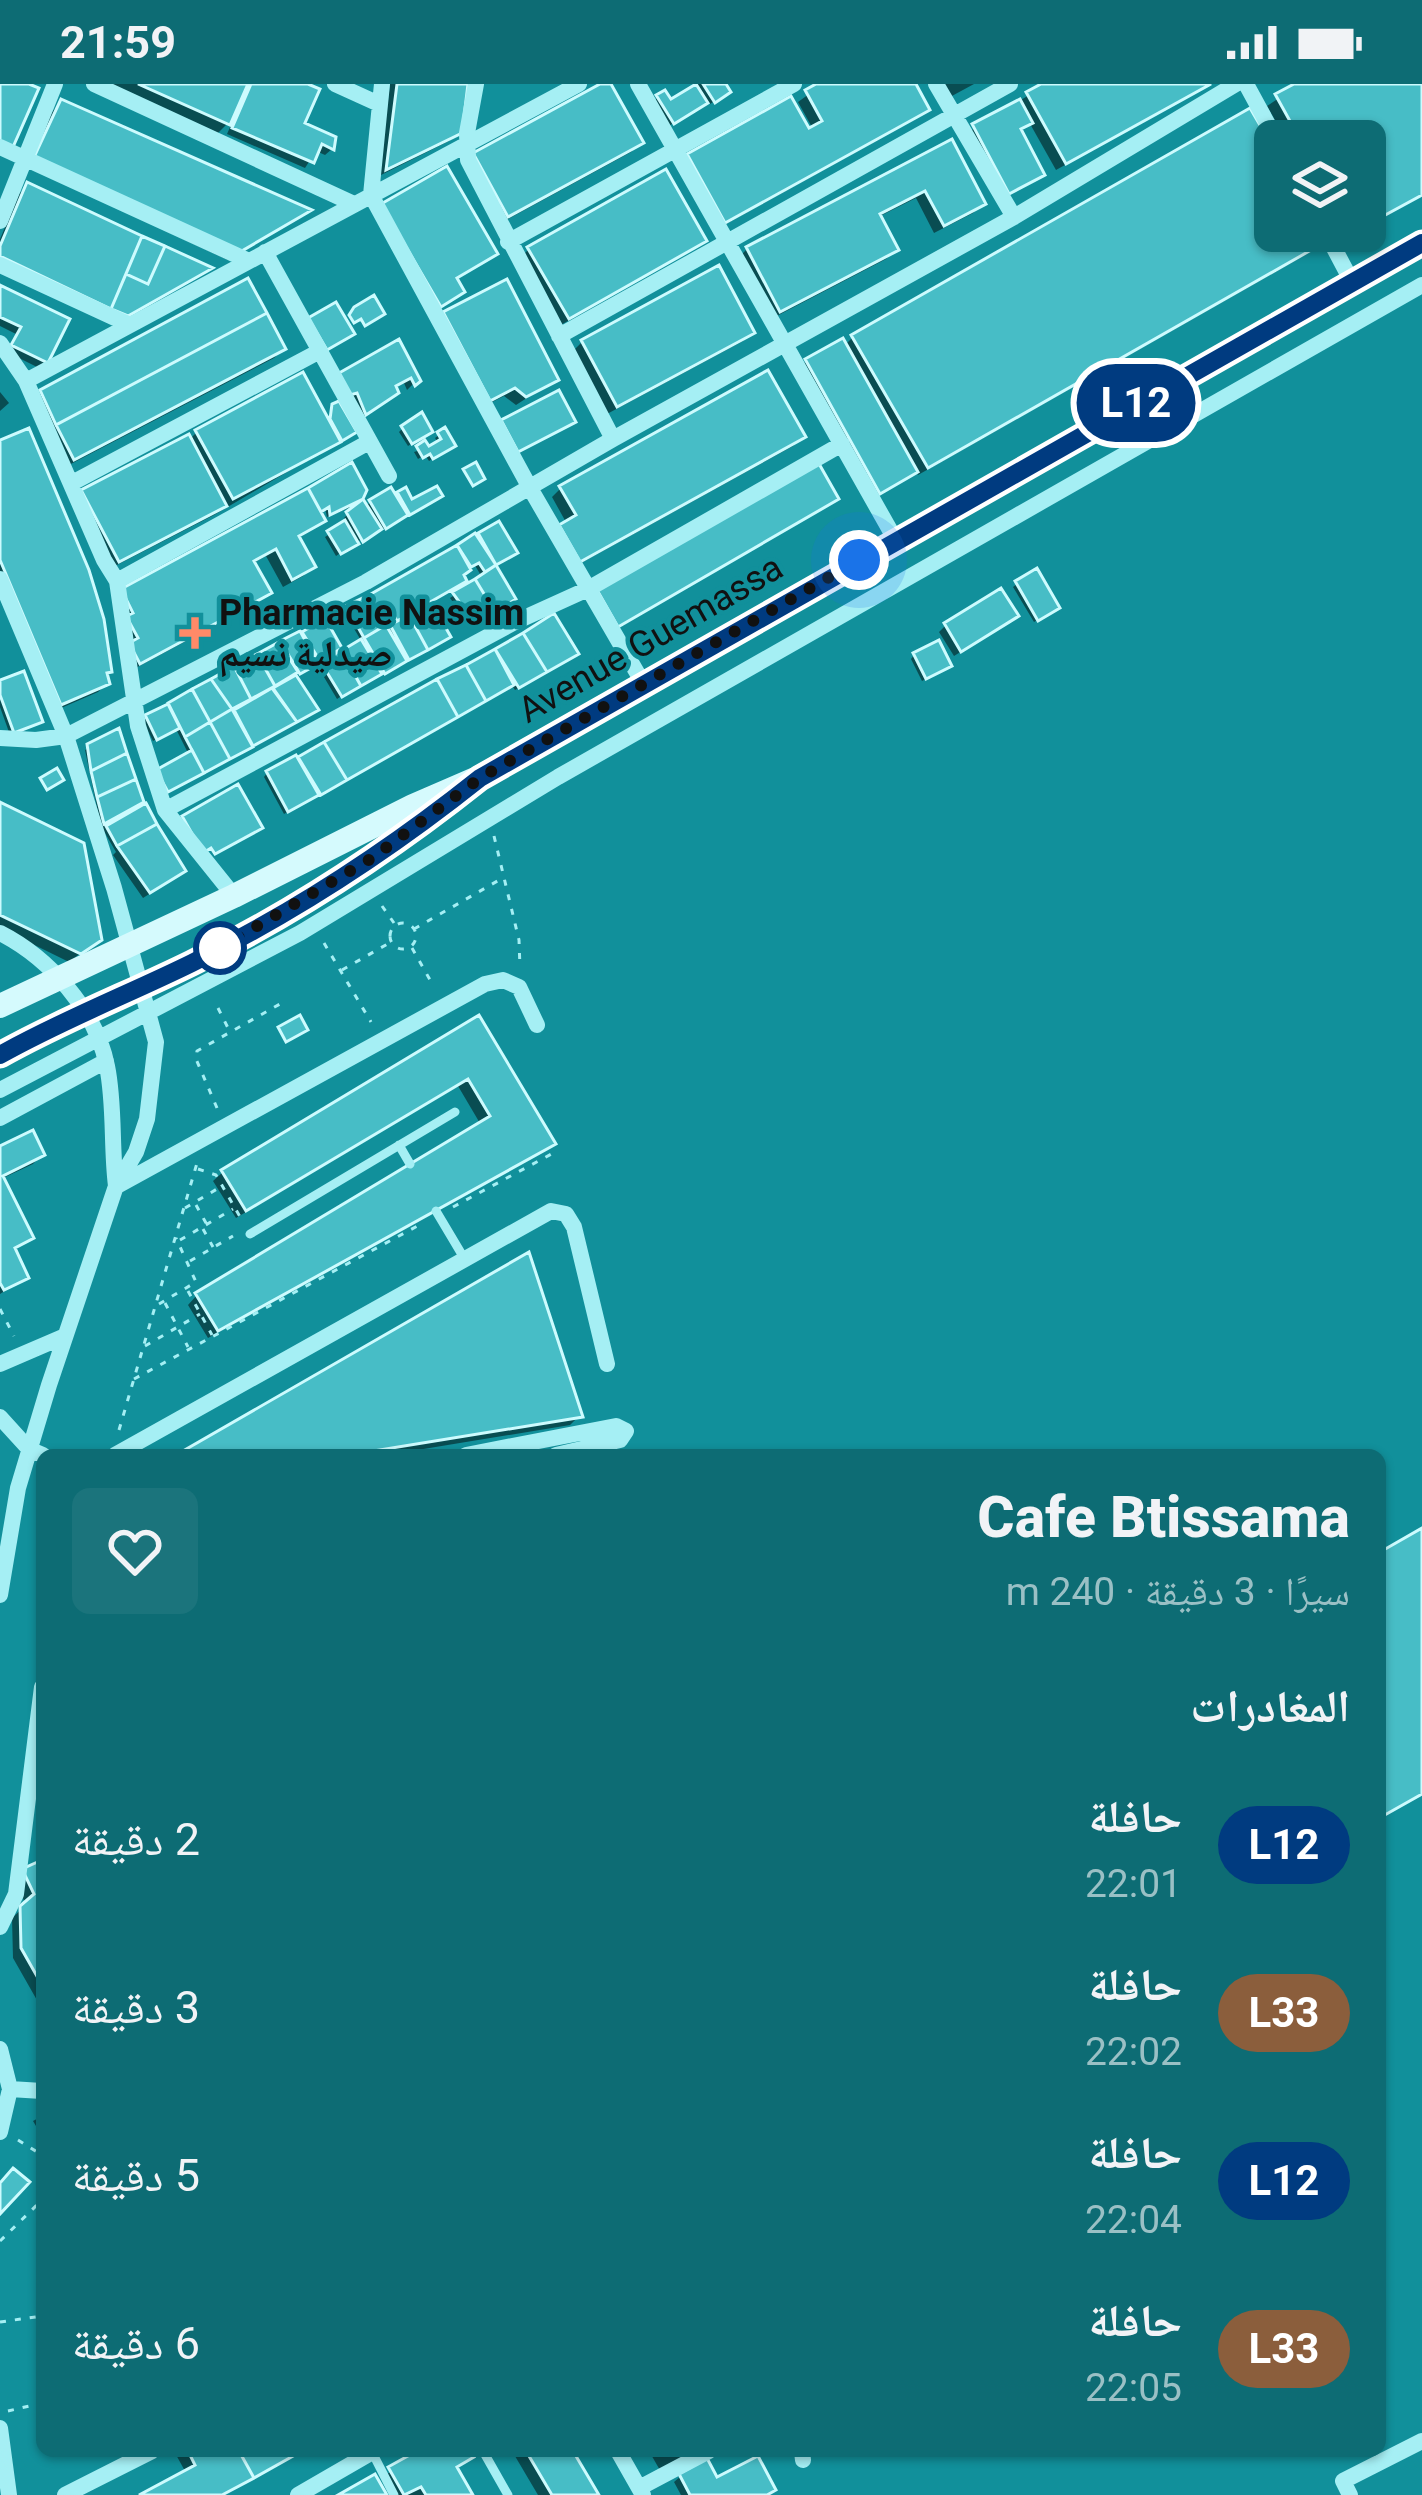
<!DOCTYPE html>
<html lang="ar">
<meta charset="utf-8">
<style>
:root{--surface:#0d6c74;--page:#1b747c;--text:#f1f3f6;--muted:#9ac0c5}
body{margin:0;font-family:Roboto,"Noto Naskh Arabic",sans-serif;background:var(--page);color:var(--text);direction:rtl;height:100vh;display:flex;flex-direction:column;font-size:45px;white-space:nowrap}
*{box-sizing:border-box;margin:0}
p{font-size:39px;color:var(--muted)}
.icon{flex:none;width:66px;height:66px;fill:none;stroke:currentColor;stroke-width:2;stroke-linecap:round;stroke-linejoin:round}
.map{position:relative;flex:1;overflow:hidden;direction:ltr}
.panel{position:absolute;left:36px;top:1365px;width:1350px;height:1008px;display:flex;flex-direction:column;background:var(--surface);border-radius:18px;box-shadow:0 3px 9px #0004;direction:rtl}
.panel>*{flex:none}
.badge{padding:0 24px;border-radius:39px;font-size:42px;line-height:78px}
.tools{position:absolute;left:1254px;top:36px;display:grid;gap:24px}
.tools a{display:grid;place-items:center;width:132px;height:132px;border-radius:18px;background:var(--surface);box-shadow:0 3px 9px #0004;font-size:60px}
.you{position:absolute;width:60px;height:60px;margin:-30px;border:9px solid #fff;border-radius:50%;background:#1a73e8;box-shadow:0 0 0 18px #1a73e833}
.map>.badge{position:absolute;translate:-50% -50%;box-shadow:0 0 0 6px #fff}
h2{padding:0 36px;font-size:45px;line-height:108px}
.round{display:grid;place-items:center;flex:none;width:126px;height:126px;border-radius:18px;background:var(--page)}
.head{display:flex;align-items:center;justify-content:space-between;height:204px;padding:0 36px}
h1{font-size:57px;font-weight:800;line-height:90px}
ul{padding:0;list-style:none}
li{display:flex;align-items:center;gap:36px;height:168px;padding:0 36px}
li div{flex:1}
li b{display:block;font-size:45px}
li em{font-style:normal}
li .badge{min-width:132px;font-weight:700;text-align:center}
.status{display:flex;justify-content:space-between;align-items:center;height:84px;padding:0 60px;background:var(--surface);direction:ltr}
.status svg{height:33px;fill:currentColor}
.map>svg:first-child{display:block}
</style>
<div class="status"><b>21:59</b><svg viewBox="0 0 49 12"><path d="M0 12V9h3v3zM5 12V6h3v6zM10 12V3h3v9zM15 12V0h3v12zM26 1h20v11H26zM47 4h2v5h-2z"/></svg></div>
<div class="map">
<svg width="1422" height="2411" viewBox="0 0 1422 2411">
<rect width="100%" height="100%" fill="#11909b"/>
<path fill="#0007" fill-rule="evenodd" d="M110 0H300L301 41 332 65 325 71 316 67 305 84 227 50 235 32 218 49Z
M390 0H465L459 47 449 57 379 92Z
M606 0 640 59 631 68 499 140 466 81Z
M697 0H723L724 11 710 20 707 16 669 42 654 17 658 13 670 19Z
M823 0H912L926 25 917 34 715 146 813 45 798 18Z
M942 0H974L950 13Z
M1047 0H1210L1056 86 1029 38 1019 47 1042 91 1002 114 967 49Z
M1300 0H1422V112L1365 143V57H1287L1267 22Z
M61 18 307 127 228 176 27 82 52 28Z
M951 59 982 119 973 129 934 149 916 114 878 133 896 166 886 175 771 235 738 174 747 165Z
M1275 73V147L1323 157 1314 166 918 391 916 387 870 417 797 286 806 277 844 262 853 253Z
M28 101 141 155 208 185 119 237 0 185V155L19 110Z
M1336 147H1358L1341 156Z
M703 156 694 165 559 242 520 174 529 165Z
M0 204 45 277 39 284 7 268 16 250 0 242Z
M436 240 556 295 516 321 504 312 480 324Z
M752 248 743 257 607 330 573 267 582 258Z
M398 260 417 296 407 306 404 299 393 304 389 315 359 335 334 298Z
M283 265 274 274 65 383 32 317 42 308Z
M0 308 9 319 0 327Z
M333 322 350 351 214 431 109 485 74 418 189 356 197 348 328 340Z
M403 344 425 351 408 362 399 348Z
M439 351 448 365 429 377 425 371 418 375 414 368 439 360 435 354Z
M802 353 793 362 570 485 567 440 552 413 561 404Z
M0 360 107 599 98 608 52 628 0 508Z
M310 407 359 416 365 424 370 418 394 415 399 410 411 419 436 416 381 446 380 443 336 472 325 453 347 439 344 434 358 420 327 433 325 424 318 428 323 437 297 455 312 483 303 492 283 503 266 472 252 480 268 508 259 518 130 587 113 516Z
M836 414 826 423 608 550 590 518Z
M480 451 510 472 493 482 512 514 508 518 470 542 450 514 482 493 474 480 457 503 429 519 448 553 444 556 381 591 379 588 337 615 315 578 292 591 315 626 312 629 164 710 189 671 176 645 153 657 143 637 147 633 324 538 342 569 362 558 344 528 348 525ZM385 533 391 544 387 548 380 536Z
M1017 500 1053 527 1034 538 1013 503Z
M553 533 572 573 515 606 511 600 284 730 264 693 267 689Z
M1009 538 954 572 939 548 946 541Z
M914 571 945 586 922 597 911 575Z
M0 599 40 637 36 641 10 651 0 623Z
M117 649 141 721 155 741 176 793 143 814 113 771 116 768 101 742 85 666Z
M0 722 99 855 69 878 0 844Z
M478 935 552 1059 543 1068 208 1254 188 1221 197 1211 481 1041 458 1002 236 1134 213 1097 223 1088Z
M0 1065 42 1070 33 1080 1 1095 31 1153 13 1167 26 1193 0 1210Z
M579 1332 570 1341 387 1371H182Z
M42 1779V1925L13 1874 12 1834 26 1821 15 1797Z
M42 2032V2052L33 2037Z
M174 2367H303L223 2411H145L186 2389Z
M423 2367H467L470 2373 455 2385 469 2411H390L381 2394Z
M512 2367H569L595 2411H538Z
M649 2367H696L661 2388Z
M681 2392 716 2397 773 2405 767 2411H681L674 2398Z"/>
<path fill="#47bdc6" stroke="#cdfbfe" stroke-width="3" d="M0 0H29L39 4 13 63 0 57Z
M138 0H248L230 41Z
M251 0H308L320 5 305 39 336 53 334 66 322 60 314 79 232 44Z
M397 0H468L462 49 386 86Z
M600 0H611L644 59 508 133 473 69Z
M696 0 708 19 674 40 656 11 665 6 671 15Z
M703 0H726L731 8 715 19Z
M816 0H916L930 26 725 139 687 70 791 12 809 44 822 37 805 6Z
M1041 0H1211L1066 80 1026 8Z
M1294 0H1422V111L1365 142V57H1301L1275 10Z
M61 15 312 126 240 168 34 73Z
M1020 15 1033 39 1021 45 1045 91 1009 110 972 40Z
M1250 24 1275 67V147H1321L1327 157 928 384 851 251Z
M952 55 986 120 944 142 925 107 880 130 899 166 780 228 746 163Z
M447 82 498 170 457 194 465 208 441 223 381 120Z
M666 85 707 157 569 235 527 163Z
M27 98 142 152 111 225 0 172V162Z
M142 152 165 162 148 200 126 190Z
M165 162 213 184 128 232 111 225 126 190 148 200Z
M719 181 755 249 617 323 581 256Z
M248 194 267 229 56 341 40 306Z
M507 195 559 296 526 313 515 304 490 317 443 228Z
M0 201 70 235 48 279 11 261 21 243 0 233Z
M374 211 385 230 365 242 361 235 354 239 349 231 354 223Z
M336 218 355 250 327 266 308 234Z
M267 229 286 265 74 376 56 341Z
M843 254 918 388 880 410 805 275Z
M399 255 421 297 415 302 411 294 396 302 399 309 366 331 357 309 350 311 339 289Z
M768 286 806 353 580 478 559 441 576 431 559 402Z
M303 288 341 358 233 415 195 346Z
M559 306 576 338 518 368 501 336Z
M339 317 357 348 342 357 330 335 332 320Z
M422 328 433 348 412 360 401 342Z
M445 343 456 362 433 375 430 370 423 374 416 362 425 356 429 362 441 355 437 348Z
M29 344 89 486 104 535 112 588 107 589 110 600 61 621 0 476V356Z
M189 350 227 422 119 478 81 406Z
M352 378 367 406 363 415 330 431 329 423 321 428 308 404Z
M476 378 485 395 473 402 463 385Z
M818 378 839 415 618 543 597 506Z
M437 402 443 412 410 431 397 408 406 403 412 415Z
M391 403 408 431 386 445 369 416Z
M308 404 326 437 299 452 316 483 292 496 276 465 254 477 272 509 140 580 129 559 138 554 126 532 133 529 121 505Z
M363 415 382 445 363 458 346 428Z
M345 436 359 460 341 470 327 447Z
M499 437 518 469 496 481 478 449Z
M475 449 496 481 485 488 479 479 471 483 457 461Z
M457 461 471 486 464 491 467 497 397 537 392 528 382 534 369 511Z
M496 481 516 515 495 528 475 495Z
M1037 484 1060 524 1038 537 1015 497Z
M475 495 495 528 475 540 452 508Z
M1001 504 1019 532 961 568 944 539Z
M369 511 386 541 364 554 346 522Z
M431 518 451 553 428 566 409 531Z
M554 529 579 570 547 588 523 549Z
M409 531 428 566 409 576 390 541Z
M325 534 342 564 320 577 302 548Z
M386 541 407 577 385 590 364 554Z
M300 547 318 580 300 590 280 557Z
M523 549 547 588 519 604 495 565Z
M361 555 382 590 361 602 341 567Z
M939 556 952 582 926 595 913 569Z
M279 558 298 588 275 602 257 570Z
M495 565 514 601 486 617 466 581Z
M341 567 361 602 342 613 320 577Z
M257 570 275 602 251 615 234 582Z
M466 581 486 617 458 633 437 595Z
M234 582 251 615 232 625 211 595Z
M24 587 43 638 14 649 0 611V596Z
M296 591 319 626 297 638 273 604Z
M211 595 232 625 210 638 192 605Z
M437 595 458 633 347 696 324 658Z
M272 604 297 638 253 662 234 626Z
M192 605 210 638 185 653 168 619Z
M168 620 180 644 157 656 145 631Z
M232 625 253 663 230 675 210 638Z
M210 638 230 675 204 689 185 653Z
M119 644 127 669 91 687 87 660Z
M324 658 347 696 321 711 298 673Z
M192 666 204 689 168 708 156 686Z
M127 669 136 695 97 713 91 687Z
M296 671 319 711 288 728 266 687Z
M57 684 64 696 47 706 40 694Z
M136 695 144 718 104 740 97 713Z
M238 700 263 744 215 770 211 764 203 769 182 732Z
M0 718 84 759 102 856 81 870 0 831Z
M146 719 157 740 117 762 106 742Z
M157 740 186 787 150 809 117 762Z
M300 931 308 946 286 958 278 943Z
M479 931 556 1060 218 1247 195 1209 490 1032 468 995 246 1127 221 1086Z
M33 1046 45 1071 3 1092 34 1154 15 1164 29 1194 4 1206 0 1199V1062Z
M529 1168 583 1333 349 1371H176Z
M1422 1444V1710L1383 1732 1380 1726V1468Z
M42 1776V1901L21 1864 20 1822 34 1810 22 1785Z
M13 2084 30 2098 0 2130V2099Z
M188 2367H239L254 2394 222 2411H139L195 2381Z
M239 2367H302L254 2394Z
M417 2367H470L474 2373 457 2383 473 2411H426L421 2403 404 2411 388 2383Z
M526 2367H573L599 2411H552Z
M758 2372 776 2406 767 2411H690L679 2390 707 2374 717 2393Z
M375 2390 387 2411H338Z"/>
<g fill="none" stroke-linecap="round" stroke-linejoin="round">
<path stroke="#a5eff4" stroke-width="3" stroke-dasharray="6 9" stroke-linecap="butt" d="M494 752 519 856 520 884
M382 822 394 839
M390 852a13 13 0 1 1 26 0a13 13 0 1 1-26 0Z
M414 845 501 795
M324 859 371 938
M412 864 434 903
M342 886 391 858
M218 924 228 944
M217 1024 196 975 197 967 287 916
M198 1085 216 1091 243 1138
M196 1121 206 1139
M453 1123 557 1067
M185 1124 222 1102
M203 1145 213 1163
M180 1156 233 1125
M190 1177 233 1152
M188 1207 212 1251
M165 1219 188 1263
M159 1220 196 1198 176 1154
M0 1225 14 1252
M145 1262 200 1230
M134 1295 423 1139
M119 1346 197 1079
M18 2056 42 2071
M0 2157 42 2116
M0 2238 42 2232
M8 2327 42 2319"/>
<path stroke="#a5eff4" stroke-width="9" d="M399 1061 410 1080
M436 1127 464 1174
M250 1150 455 1028
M483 2367 508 2411
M372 2368 394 2411"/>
<path stroke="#a5eff4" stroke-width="16" d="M94 0 354 120
M335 0 379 20
M382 0 371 111 530 404 643 599
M476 0 467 49 468 76 613 355
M638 0 895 455
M936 0 1014 133
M1246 0 1277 57
M0 63 249 177
M0 137 55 0
M1325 147 1352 198
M508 158 794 0
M265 168 389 392
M0 181 130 241
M559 252 1010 0
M0 259 26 297 104 476 117 497 138 642 165 726 234 812
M26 297 579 0
M72 399 318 268
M0 495 66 652 114 804 156 958 147 1035 136 1068 116 1102 49 1301 18 1404 0 1511
M117 497 369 358
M0 654 36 656 66 652 366 498 613 355 1014 133 1236 0
M165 726 513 539 588 505 842 360
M0 849C49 874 96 926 107 982 115 1021 111 1062 116 1102
M0 1006 300 849 558 693 1422 201
M0 1034 106 977
M117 1102 485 900 503 896 519 903 537 941
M0 1280 65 1252
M0 1333 29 1365 43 1371
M115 1371 551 1127 566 1130 574 1143 607 1280
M466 1371 616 1342 626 1347 620 1356 556 1371
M0 1843 16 1810 42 1603
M0 1965 10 2005 0 2048
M10 2005 42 2007
M0 2344 9 2411
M618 2367 643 2411
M802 2367 803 2376
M639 2404 709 2367
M65 2411 152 2367
M298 2411 374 2367
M1350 2411 1343 2397 1422 2357"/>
<path stroke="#d5fafd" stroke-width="24" d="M0 922 234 812 413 722 480 693 1422 159
M0 971C62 937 128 910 191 879 284 833 376 777 456 712"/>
</g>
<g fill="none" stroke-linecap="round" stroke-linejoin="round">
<defs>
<path id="line" d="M0 971C62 936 129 910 192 879 295 828 391 765 480 694L1422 159"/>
</defs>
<use href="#line" stroke="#fff" stroke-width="27"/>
<use href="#line" stroke="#003b80" stroke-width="18"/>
<path stroke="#111" stroke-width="12" stroke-dasharray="0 21.6" d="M220 864 372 774 480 694 859 476"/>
</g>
<path fill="#ff8a68" stroke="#11909b" stroke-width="4.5" d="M189 531h12v12h12v12h-12v12h-12v-12h-12v-12h12z"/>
<circle fill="#fff" stroke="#003b80" stroke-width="6" cx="220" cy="864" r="24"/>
<g text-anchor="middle" stroke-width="9" stroke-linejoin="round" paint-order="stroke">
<g font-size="36" font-weight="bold" fill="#111" stroke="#11909b" text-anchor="start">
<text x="219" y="541">Pharmacie Nassim<tspan x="219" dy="41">صيدلية نسيم</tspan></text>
</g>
<g font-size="36" fill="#111" stroke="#11909b">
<text transform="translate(650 554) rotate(-30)" y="13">Avenue Guemassa</text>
</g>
</g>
</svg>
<div class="tools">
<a><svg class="icon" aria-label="layers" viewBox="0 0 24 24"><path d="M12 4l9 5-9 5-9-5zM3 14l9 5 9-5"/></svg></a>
</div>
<div class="you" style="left:859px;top:476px"></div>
<b class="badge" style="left:1136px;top:319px;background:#003b80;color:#fff">L12</b>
<section class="panel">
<div class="head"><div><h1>Cafe Btissama</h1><p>سيرًا · 3 دقيقة · 240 m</p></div><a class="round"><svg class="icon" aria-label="heart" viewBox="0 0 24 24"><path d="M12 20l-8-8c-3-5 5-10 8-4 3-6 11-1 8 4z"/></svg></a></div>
<h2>المغادرات</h2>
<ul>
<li><span class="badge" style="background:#003b80;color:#fff">L12</span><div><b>حافلة</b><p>22:01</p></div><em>2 دقيقة</em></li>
<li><span class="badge" style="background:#8b5e3c;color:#fff">L33</span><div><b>حافلة</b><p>22:02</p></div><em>3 دقيقة</em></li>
<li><span class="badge" style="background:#003b80;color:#fff">L12</span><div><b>حافلة</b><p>22:04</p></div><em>5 دقيقة</em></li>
<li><span class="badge" style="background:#8b5e3c;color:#fff">L33</span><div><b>حافلة</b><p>22:05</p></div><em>6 دقيقة</em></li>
</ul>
</section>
</div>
